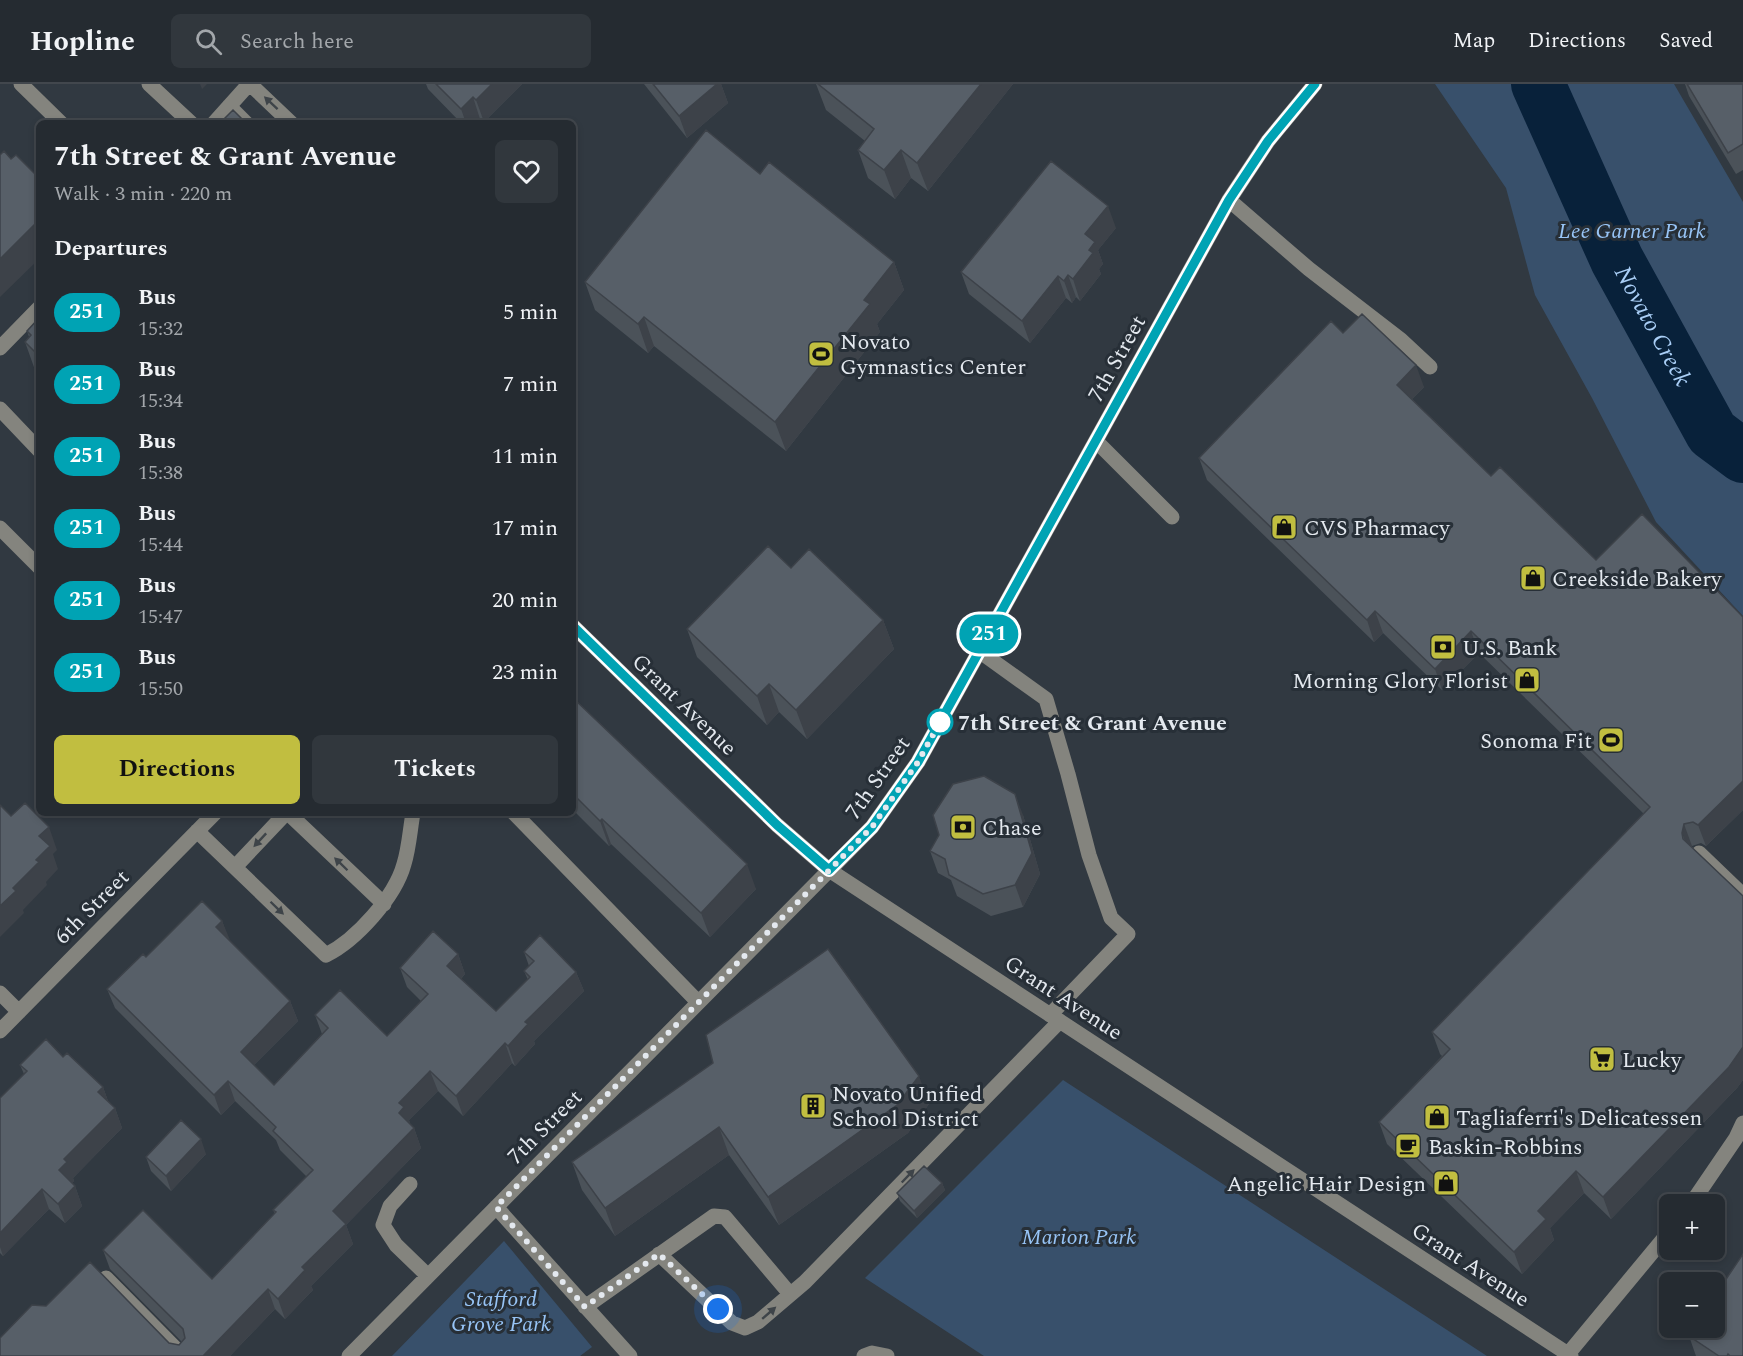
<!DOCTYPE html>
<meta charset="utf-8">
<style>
:root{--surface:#252b31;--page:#31373d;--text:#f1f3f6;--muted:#a3a7ab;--line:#42474d;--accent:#c1be40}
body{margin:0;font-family:Spectral,serif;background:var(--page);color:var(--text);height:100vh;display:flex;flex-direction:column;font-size:22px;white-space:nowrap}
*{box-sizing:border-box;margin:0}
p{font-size:20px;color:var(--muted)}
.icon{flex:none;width:33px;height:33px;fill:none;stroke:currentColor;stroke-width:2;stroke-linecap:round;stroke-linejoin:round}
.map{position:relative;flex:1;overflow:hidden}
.side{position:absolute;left:36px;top:36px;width:540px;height:696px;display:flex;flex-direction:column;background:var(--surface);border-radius:9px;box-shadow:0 3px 9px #0003,0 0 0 2px var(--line)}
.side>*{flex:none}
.badge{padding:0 12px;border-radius:20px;font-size:21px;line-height:39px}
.controls{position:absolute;left:1659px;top:1110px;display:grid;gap:12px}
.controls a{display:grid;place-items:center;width:66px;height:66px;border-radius:9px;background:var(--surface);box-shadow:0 3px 9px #0003,0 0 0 2px var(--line);font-size:30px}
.you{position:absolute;width:30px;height:30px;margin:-15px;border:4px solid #fff;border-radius:50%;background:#1a73e8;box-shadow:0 0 0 9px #1a73e833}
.map>.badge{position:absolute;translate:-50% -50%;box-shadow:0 0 0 3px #fff}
h2{padding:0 18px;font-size:22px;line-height:54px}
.round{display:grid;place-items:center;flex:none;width:63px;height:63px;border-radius:9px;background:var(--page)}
.overview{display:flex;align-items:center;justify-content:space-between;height:102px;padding:0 18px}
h1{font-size:28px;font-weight:700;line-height:45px}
.button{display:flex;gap:12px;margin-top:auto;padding:12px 18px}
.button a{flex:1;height:69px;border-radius:9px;background:var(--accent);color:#111;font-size:24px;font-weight:700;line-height:69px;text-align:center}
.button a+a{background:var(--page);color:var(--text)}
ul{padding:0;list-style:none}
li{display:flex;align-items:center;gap:18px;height:72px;padding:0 18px}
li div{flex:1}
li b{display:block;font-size:22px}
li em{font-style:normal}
li .badge{min-width:66px;font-weight:700;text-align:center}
header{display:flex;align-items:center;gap:36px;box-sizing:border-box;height:84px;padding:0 30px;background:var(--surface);border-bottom:2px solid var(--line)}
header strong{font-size:28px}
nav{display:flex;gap:33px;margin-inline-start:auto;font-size:21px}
.search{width:420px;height:54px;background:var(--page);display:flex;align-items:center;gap:15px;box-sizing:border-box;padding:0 21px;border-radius:9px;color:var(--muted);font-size:22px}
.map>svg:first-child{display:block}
</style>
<header>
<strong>Hopline</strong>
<div class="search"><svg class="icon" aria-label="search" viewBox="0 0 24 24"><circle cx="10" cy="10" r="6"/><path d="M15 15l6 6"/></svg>Search here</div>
<nav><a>Map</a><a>Directions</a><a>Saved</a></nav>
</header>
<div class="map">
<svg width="1743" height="1272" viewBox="0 0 1743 1272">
<rect width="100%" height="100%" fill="#313941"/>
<path fill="#38506b" d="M1435 0H1674L1743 118V532L1656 438 1592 314 1535 211 1506 104Z
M1063 996 1487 1272H984L865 1194Z
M504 1157 592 1263 580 1272H392Z"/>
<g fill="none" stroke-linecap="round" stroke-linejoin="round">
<path stroke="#08213a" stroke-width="54" id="s1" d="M1538 0 1617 176 1712 349 1743 372"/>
<path stroke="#84847e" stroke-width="15" d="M21 0 61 39
M149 0 191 39
M250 0 291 39
M229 22 246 39
M214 39 249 0
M1229 116 1309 185 1401 256 1430 283
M0 264 39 224
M0 325 39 366
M1096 357 1172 433
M0 444 39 483
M573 542 777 741 829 786 1571 1272
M979 567 1046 615 1068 690 1089 771 1111 834 1128 850 1050 931
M288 729 384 820
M514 729 698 918
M197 747 326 871C356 856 395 813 404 780 409 764 410 746 413 729
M1699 769 1743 811
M235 783 286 729
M0 909 19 928
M0 947 215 729
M410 1100 390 1122 383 1141 396 1161 428 1192
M1691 1120 1736 1054 1743 1039
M496 1123 630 1272
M659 1170 732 1239 745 1244 758 1238 805 1198 1060 937
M106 1194 183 1272
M585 1223 714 1132 725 1133 790 1210
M1568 1270 1670 1147
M349 1272 872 743 918 678 1229 116 1268 57 1315 0
M864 1272 872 1269 887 1272"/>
</g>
<path fill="#4b5259" d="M426 0H522L484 38 480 35 476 39H461L428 5Z
M644 0H721L728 19 687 54Z
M816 0H1013L928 107 911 94 895 115 868 94 858 66 865 57 826 26Z
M1685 0H1743V86L1736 90 1689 12Z
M760 90 894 178 904 206 877 240 880 248 786 367 654 262 648 269 595 226 585 198Z
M1116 144 1098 166 1103 180 1099 185 1101 190 1080 217 1076 213 1072 219 1066 214 1030 259 969 210 961 188Z
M39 234V290L35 286 25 258 29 253 27 247Z
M1343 249 1424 303 1412 315 1491 392 1596 476 1743 533V726L1706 762 1701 759 1692 762V763L1743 812V996L1737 1004 1611 1135 1584 1109 1550 1144 1554 1156 1522 1190 1387 1060 1379 1038 1442 972 1440 970 1432 948 1644 730 1479 569 1442 606 1383 549 1374 558 1207 396 1199 374Z
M791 484 883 536 894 565 807 655 779 628 767 641 697 573 687 545Z
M573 614 756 805 710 853 611 760 609 762 573 726Z
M1023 731 1040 790 1023 823 991 832 957 812 951 796 938 789 930 767Z
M202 817 222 837 229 856 290 917 298 937 254 981 274 1001 322 950 315 931 340 906 387 952 421 917 407 903 400 884 433 847 458 870 465 890 461 895 496 927 528 896 524 887 529 882 524 868 540 851 576 888 584 907 534 957 535 960 515 982 512 979 463 1032 438 1007 409 1036 410 1040 414 1044 421 1064 346 1141 353 1160 311 1202 313 1206 285 1235 275 1225 230 1272H0V1254L32 1221 46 1222 90 1178 169 1259 179 1261 182 1258 110 1185 103 1166 143 1126 212 1195 275 1130 273 1126 307 1093 280 1066 276 1056 235 1017 221 1031 115 924 107 905 143 870 146 873Z
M63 973 103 1003 108 1017 115 1024 122 1044 73 1094 74 1097 72 1099 75 1102 82 1122 65 1139 49 1125 3 1172 0 1169V1014L24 990 20 981Z
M713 979 929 1020 908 1049 779 1141 729 1071 615 1152 582 1106 572 1078Z
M206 1070 171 1107 151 1087 146 1073Z
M942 1099 945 1106 917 1134 900 1117 897 1109Z
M1689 1252 1743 1272H1696Z"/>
<path fill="#3d4249" d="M200 0H207L202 5Z
M492 0H522L484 38 476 16Z
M717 0H721L728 19 687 54 679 32Z
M981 0H1013L928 107 917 79Z
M473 13 480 35 476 39H466L461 25Z
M901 66 911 94 895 115 884 86Z
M1108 122 1116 144 1098 166 1103 180 1099 185 1101 190 1080 217 1073 195 1085 150Z
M39 136V175L0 213V175Z
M894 178 904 206 877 240 880 248 786 367 775 338 864 216Z
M1068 191 1076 213 1072 219 1064 197Z
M1058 192 1066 214 1030 259 1022 237Z
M644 233 654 262 648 269 638 240Z
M1416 281 1424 303 1405 322 1397 301Z
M1375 527 1383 549 1374 558 1367 536Z
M883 536 894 565 807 655 796 626Z
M1471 547 1479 569 1442 606 1435 585Z
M769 600 779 628 767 641 757 612Z
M1743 697V726L1706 762 1698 741Z
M1015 710 1023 731 1040 790 1023 823 1015 801Z
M602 735 611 760 609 762 600 737Z
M1684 740 1692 762 1690 771 1682 749Z
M49 743 57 766 53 770 58 785 46 798 47 801 23 826 24 829 0 853V822L13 804 36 776 39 752Z
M747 780 756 805 710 853 701 829Z
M222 837 230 856 216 843Z
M458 870 465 890 454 902 447 882Z
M576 888 584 907 534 957 535 960 515 982 508 962 525 938Z
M290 917 298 937 248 987 241 968Z
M505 959 512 979 463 1032 456 1012Z
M1743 963V996L1737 1004 1611 1135 1603 1113Z
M430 987 438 1007 409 1036 411 1043 399 1029V1019Z
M919 992 929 1020 908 1049 779 1141 768 1113Z
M228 997 235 1017 221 1031 214 1011Z
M103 1003 110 1023 98 1008Z
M115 1024 122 1044 73 1094 74 1097 66 1106 59 1086 64 1075Z
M719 1043 729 1071 615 1152 605 1124Z
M414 1044 421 1064 346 1141 353 1160 311 1202 313 1206 285 1235 278 1215 302 1183 333 1127Z
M201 1055 206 1070 171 1107 166 1092Z
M1576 1087 1584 1109 1550 1144 1554 1156 1522 1190 1514 1168 1538 1127Z
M942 1099 945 1106 917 1134 914 1127Z
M75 1102 82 1122 65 1139 58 1120Z
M42 1105 49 1125 3 1172 0 1163V1149Z
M268 1205 275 1225 230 1272H203Z"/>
<path fill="#575f68" stroke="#3d4249" stroke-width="1.5" d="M436 0H492L476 16 473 13 461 25Z
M653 0H717L679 32Z
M818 0H981L917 79 901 66 884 86 858 66 874 45Z
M1687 0H1743V60L1728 69Z
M233 26 246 39H220Z
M706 46 760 90 769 78 894 178 864 216 870 220 775 338 644 233 638 240 585 198Z
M4 67 11 75 16 71 39 94V136L0 175V71Z
M1051 77 1108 122 1085 150 1095 158 1089 166 1093 169 1073 195 1068 191 1064 197 1058 192 1022 237 961 188Z
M1362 230 1416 281 1397 301 1491 392 1500 383 1596 476 1642 430 1743 533V697L1698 741 1693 738 1684 740 1682 749 1683 755 1743 812V963L1729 983 1603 1113 1576 1087 1538 1127 1546 1135 1514 1168 1379 1038 1450 965 1432 948 1650 723 1471 547 1435 585 1375 527 1367 536 1199 374 1331 237 1343 249Z
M39 234V272L25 258 31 251 27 247Z
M768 462 791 484 809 465 883 536 796 626 769 600 757 612 687 545Z
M573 614 747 780 701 829 602 735 600 737 573 710Z
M984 692 1015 710 1032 769 1015 801 983 810 949 791 945 775 930 767 939 751 933 731 953 700Z
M25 719 49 743 39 752 50 762 36 776 39 778 13 804 16 807 0 822V721L11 732Z
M202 817 222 837 216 843 290 917 241 968 274 1001 328 944 315 931 340 906 387 952 428 910 400 884 433 847 458 870 447 882 496 927 530 893 524 887 534 877 524 868 540 851 576 888 525 938 528 940 508 962 505 959 456 1012 430 987 399 1019 404 1023 399 1029 414 1044 333 1127 346 1140 302 1183 305 1186 278 1215 268 1205 203 1272H0V1254L32 1221 46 1222 90 1178 169 1259 179 1261 185 1254 183 1245 103 1166 143 1126 212 1195 276 1128 273 1126 313 1086 273 1047 276 1043 228 997 214 1011 107 905 143 870 146 873Z
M828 865 919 992 897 1021 768 1113 719 1043 605 1124 572 1078 713 979 706 951Z
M46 955 63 973 67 969 103 1003 98 1008 115 1024 64 1075 67 1078 59 1086 75 1102 58 1120 42 1105 0 1149V1014L27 987 20 981Z
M181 1036 201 1055 166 1092 146 1073Z
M924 1082 942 1099 914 1127 897 1109Z
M1743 1170V1272H1730L1728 1270 1727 1272H1719L1689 1252 1695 1244H1714V1213Z"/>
<defs><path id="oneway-solid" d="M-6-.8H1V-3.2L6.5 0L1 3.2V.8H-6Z" transform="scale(1.5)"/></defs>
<g fill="#3e4449">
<use href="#oneway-solid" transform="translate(271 19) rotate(-137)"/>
<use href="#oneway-solid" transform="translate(260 756) rotate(133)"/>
<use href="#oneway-solid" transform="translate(341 780) rotate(-136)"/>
<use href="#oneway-solid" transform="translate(277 824) rotate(44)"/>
<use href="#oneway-solid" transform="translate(908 1092) rotate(-46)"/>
<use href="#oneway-solid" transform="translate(769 1229) rotate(-41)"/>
</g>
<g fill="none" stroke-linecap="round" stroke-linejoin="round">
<defs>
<path id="line" d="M573 542 777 741 829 786 872 743 918 678 1229 116 1268 57 1315 0"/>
</defs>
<use href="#line" stroke="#fff" stroke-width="14"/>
<use href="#line" stroke="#00a3b4" stroke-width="9"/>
<path stroke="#e4e9ef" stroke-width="6" stroke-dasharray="0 10.8" d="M718 1225 659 1170 585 1223 496 1123 872 743 918 678 940 638"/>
</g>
<defs>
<symbol id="stadium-square" viewBox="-11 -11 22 22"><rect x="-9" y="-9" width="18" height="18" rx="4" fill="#c1be40" stroke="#272f37"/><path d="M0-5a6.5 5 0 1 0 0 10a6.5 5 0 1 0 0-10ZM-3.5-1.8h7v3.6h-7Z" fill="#111"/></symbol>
<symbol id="shop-square" viewBox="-11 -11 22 22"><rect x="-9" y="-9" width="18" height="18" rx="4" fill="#c1be40" stroke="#272f37"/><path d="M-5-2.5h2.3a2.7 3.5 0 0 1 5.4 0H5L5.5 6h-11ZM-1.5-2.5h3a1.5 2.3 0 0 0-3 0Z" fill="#111"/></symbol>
<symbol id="bank-square" viewBox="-11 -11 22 22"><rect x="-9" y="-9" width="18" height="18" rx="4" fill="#c1be40" stroke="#272f37"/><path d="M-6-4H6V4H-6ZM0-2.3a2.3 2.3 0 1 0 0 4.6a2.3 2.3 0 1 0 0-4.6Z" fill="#111"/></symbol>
<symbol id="supermarket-square" viewBox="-11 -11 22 22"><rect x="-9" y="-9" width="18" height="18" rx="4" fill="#c1be40" stroke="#272f37"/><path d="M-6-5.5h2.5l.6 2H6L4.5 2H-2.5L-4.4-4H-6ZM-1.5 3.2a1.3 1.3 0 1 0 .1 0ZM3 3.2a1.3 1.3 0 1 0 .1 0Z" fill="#111"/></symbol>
<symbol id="building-square" viewBox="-11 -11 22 22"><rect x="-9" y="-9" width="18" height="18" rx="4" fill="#c1be40" stroke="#272f37"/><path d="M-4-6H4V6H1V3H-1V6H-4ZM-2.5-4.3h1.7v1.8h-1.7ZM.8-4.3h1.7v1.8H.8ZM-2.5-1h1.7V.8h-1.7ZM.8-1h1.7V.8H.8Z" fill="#111"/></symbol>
<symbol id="cafe-square" viewBox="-11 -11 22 22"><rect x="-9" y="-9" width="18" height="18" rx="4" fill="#c1be40" stroke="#272f37"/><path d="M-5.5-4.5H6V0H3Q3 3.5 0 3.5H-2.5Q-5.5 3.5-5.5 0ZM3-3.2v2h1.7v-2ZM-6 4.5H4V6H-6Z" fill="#111"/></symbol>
</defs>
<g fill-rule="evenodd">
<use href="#stadium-square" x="806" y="255" width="30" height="30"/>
<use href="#shop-square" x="1269" y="428" width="30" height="30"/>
<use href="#shop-square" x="1518" y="479" width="30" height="30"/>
<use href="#bank-square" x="1428" y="548" width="30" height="30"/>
<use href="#shop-square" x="1512" y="581" width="30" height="30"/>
<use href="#stadium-square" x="1596" y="641" width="30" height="30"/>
<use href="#bank-square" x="948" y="728" width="30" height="30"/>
<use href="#supermarket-square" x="1587" y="960" width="30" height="30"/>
<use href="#building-square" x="798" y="1007" width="30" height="30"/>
<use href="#shop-square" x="1422" y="1018" width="30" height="30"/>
<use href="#cafe-square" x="1393" y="1047" width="30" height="30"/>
<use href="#shop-square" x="1431" y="1084" width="30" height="30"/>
</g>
<circle fill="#fff" stroke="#00a3b4" stroke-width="3" cx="940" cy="638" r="12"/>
<g text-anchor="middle" stroke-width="6" stroke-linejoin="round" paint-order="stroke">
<g font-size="22" font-style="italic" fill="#97c4f6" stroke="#272f37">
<text x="1632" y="154">Lee Garner Park</text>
<text x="1079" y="1160">Marion Park</text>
<text x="501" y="1222">Stafford<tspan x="501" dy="25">Grove Park</tspan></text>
</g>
<g font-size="22" fill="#e4e9ef" stroke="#272f37" text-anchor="start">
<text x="840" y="265">Novato<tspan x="840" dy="25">Gymnastics Center</tspan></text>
<text x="1304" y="451">CVS Pharmacy</text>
<text x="1552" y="502">Creekside Bakery</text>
<text x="1462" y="571">U.S. Bank</text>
<text x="1508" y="604" text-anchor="end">Morning Glory Florist</text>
<text x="1592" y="664" text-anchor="end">Sonoma Fit</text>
<text x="982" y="751">Chase</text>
<text x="1622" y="983">Lucky</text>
<text x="832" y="1017">Novato Unified<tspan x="832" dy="25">School District</tspan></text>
<text x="1456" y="1041">Tagliaferri's Delicatessen</text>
<text x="1428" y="1070">Baskin-Robbins</text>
<text x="1426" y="1107" text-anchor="end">Angelic Hair Design</text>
</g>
<g font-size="22" fill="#e4e9ef" stroke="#272f37">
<text transform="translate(1116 274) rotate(-61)" y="8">7th Street</text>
<text transform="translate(685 620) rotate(44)" y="8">Grant Avenue</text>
<text transform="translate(877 693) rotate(-55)" y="8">7th Street</text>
<text transform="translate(91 822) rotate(-45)" y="8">6th Street</text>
<text transform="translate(1064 913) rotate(33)" y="8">Grant Avenue</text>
<text transform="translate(544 1042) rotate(-45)" y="8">7th Street</text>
<text transform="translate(1471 1180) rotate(33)" y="8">Grant Avenue</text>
</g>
<g font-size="22" font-weight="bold" fill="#e4e9ef" stroke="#272f37" text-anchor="start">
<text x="958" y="646">7th Street &amp; Grant Avenue</text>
</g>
<g font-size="24" font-style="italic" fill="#a9cef6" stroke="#272f37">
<text dy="8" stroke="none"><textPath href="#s1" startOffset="268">Novato Creek</textPath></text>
</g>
</g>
</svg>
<div class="controls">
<a>+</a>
<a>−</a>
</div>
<div class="you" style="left:718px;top:1225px"></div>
<b class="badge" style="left:989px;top:550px;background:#00a3b4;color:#fff">251</b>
<section class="side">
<div class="overview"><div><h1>7th Street &amp; Grant Avenue</h1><p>Walk · 3 min · 220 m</p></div><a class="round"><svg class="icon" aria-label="heart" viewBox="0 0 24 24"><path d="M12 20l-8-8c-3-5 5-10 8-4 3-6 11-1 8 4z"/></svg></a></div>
<h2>Departures</h2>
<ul>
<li><span class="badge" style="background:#00a3b4;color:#fff">251</span><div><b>Bus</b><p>15:32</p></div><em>5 min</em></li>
<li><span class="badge" style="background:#00a3b4;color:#fff">251</span><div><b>Bus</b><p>15:34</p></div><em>7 min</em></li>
<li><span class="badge" style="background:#00a3b4;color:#fff">251</span><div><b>Bus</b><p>15:38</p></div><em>11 min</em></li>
<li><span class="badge" style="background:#00a3b4;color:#fff">251</span><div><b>Bus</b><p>15:44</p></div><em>17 min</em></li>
<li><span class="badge" style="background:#00a3b4;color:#fff">251</span><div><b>Bus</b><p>15:47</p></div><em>20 min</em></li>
<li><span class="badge" style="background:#00a3b4;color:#fff">251</span><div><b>Bus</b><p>15:50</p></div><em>23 min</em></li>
</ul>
<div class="button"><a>Directions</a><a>Tickets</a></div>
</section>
</div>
